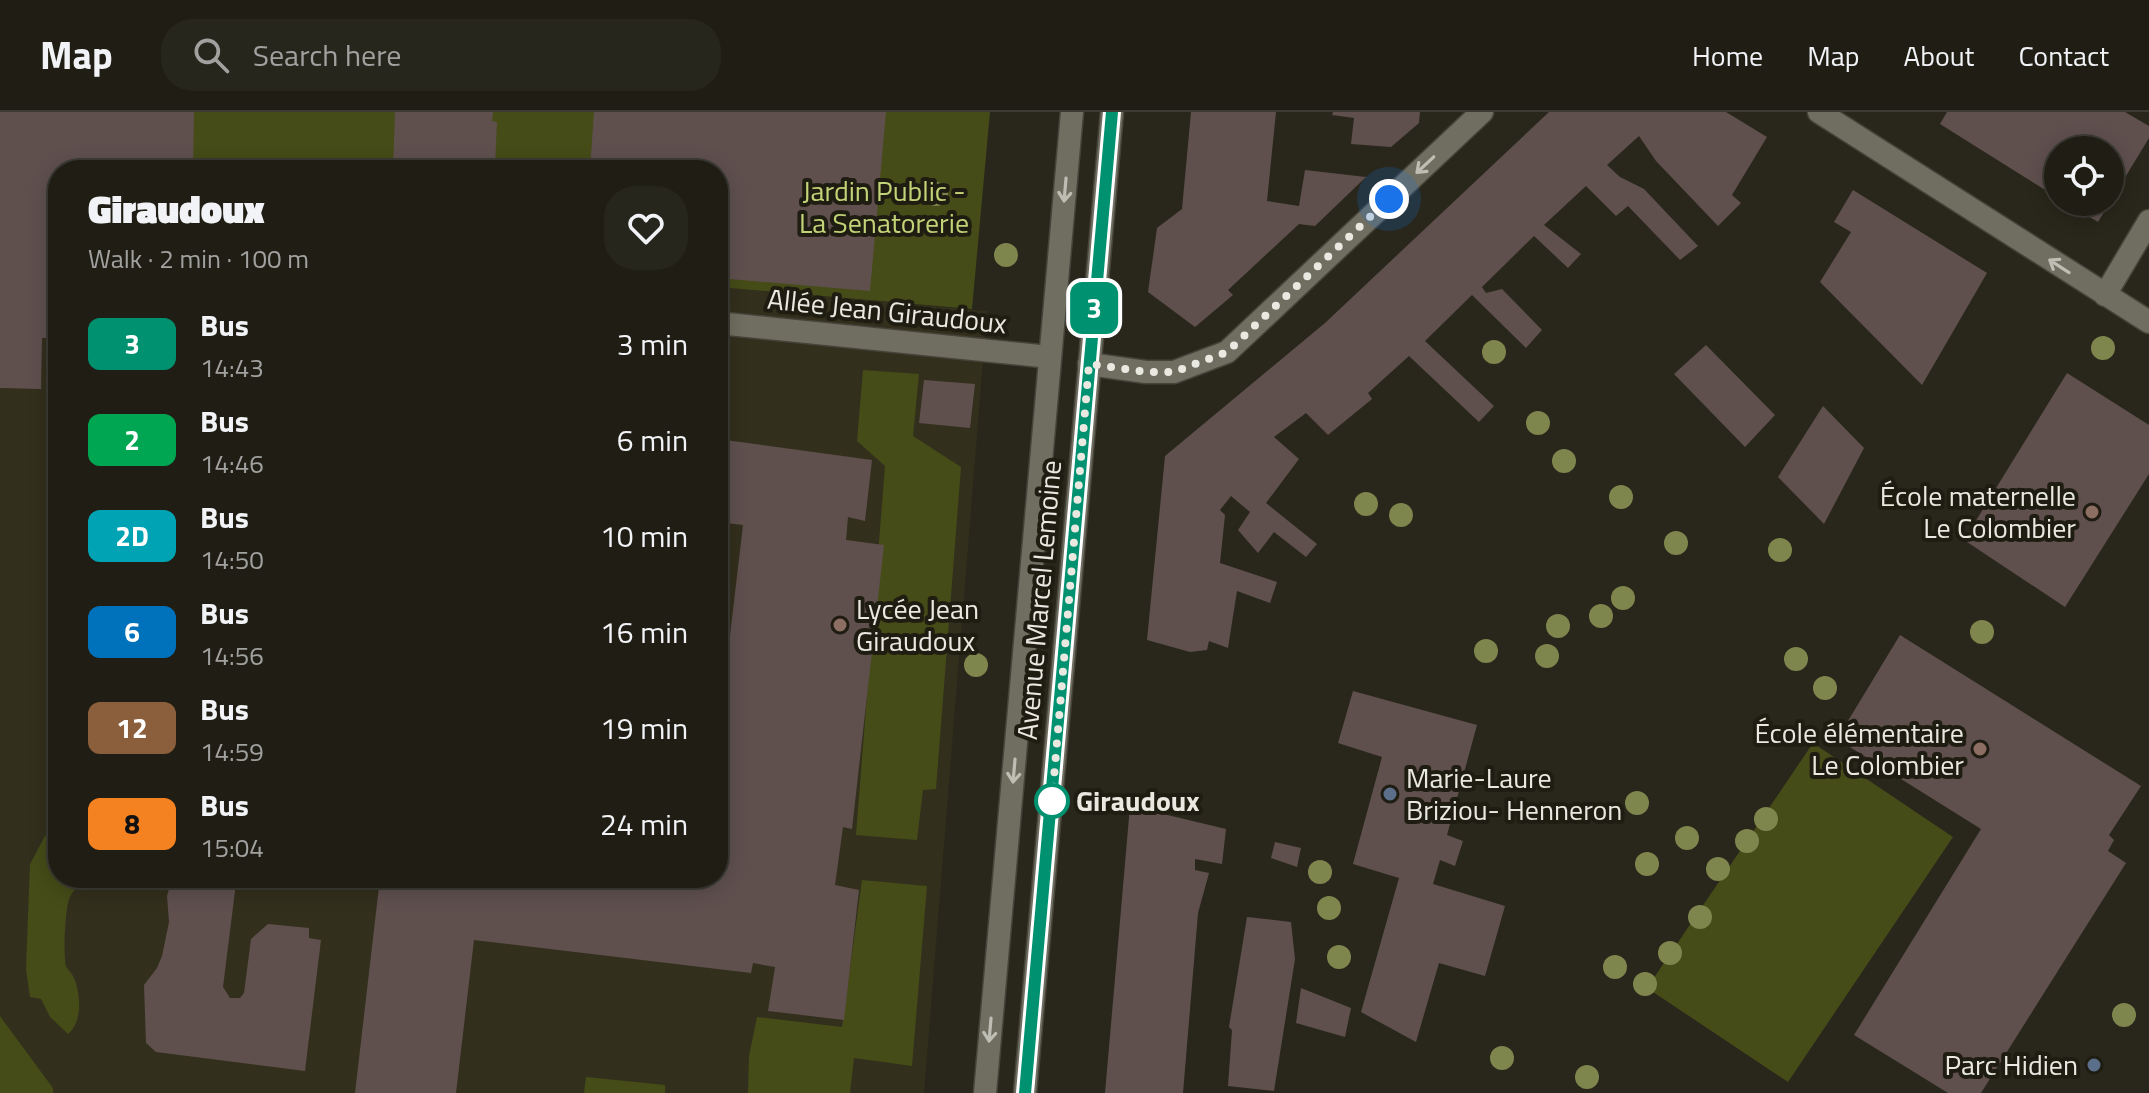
<!DOCTYPE html>
<meta charset="utf-8">
<style>
:root{--surface:#1f1d14;--page:#27261d;--text:#f1f3f6;--muted:#a1a2a0;--line:#3c3b34}
body{margin:0;font-family:"Titillium Web",sans-serif;background:var(--page);color:var(--text);height:100vh;display:flex;flex-direction:column;font-size:30px;white-space:nowrap}
*{box-sizing:border-box;margin:0}
p{font-size:26px;color:var(--muted)}
.icon{flex:none;width:44px;height:44px;fill:none;stroke:currentColor;stroke-width:2;stroke-linecap:round;stroke-linejoin:round}
.map{position:relative;flex:1;overflow:hidden}
.sheet{position:absolute;left:48px;top:48px;width:680px;height:728px;display:flex;flex-direction:column;background:var(--surface);border-radius:32px;box-shadow:0 4px 20px #0003,0 0 0 2px var(--line)}
.sheet>*{flex:none}
.badge{padding:0 16px;border-radius:12px;font-size:28px;line-height:52px}
.controls{position:absolute;left:2044px;top:24px;display:grid;gap:16px}
.controls a{display:grid;place-items:center;width:80px;height:80px;border-radius:50%;background:var(--surface);box-shadow:0 4px 20px #0003,0 0 0 2px var(--line);font-size:40px}
.you{position:absolute;width:40px;height:40px;margin:-20px;border:6px solid #fff;border-radius:50%;background:#1a73e8;box-shadow:0 0 0 12px #1a73e833}
.map>.badge{position:absolute;translate:-50% -50%;box-shadow:0 0 0 4px #fff}
.round{display:grid;place-items:center;flex:none;width:84px;height:84px;border-radius:32px;background:var(--page)}
.head{display:flex;align-items:center;justify-content:space-between;height:136px;padding:0 40px}
h1{font-size:38px;font-weight:800;line-height:60px}
ul{padding:0;list-style:none}
li{display:flex;align-items:center;gap:24px;height:96px;padding:0 40px}
li div{flex:1}
li b{display:block;font-size:30px}
li em{font-style:normal}
li .badge{min-width:88px;font-weight:700;text-align:center}
header{display:flex;align-items:center;gap:48px;box-sizing:border-box;height:112px;padding:0 40px;background:var(--surface);border-bottom:2px solid var(--line)}
header strong{font-size:38px}
nav{display:flex;gap:44px;margin-inline-start:auto;font-size:28px}
.search{width:560px;height:72px;background:var(--page);display:flex;align-items:center;gap:20px;box-sizing:border-box;padding:0 28px;border-radius:32px;color:var(--muted);font-size:30px}
.map>svg:first-child{display:block}
</style>
<header>
<strong>Map</strong>
<div class="search"><svg class="icon" aria-label="search" viewBox="0 0 24 24"><circle cx="10" cy="10" r="6"/><path d="M15 15l6 6"/></svg>Search here</div>
<nav><a>Home</a><a>Map</a><a>About</a><a>Contact</a></nav>
</header>
<div class="map">
<svg width="2149" height="981" viewBox="0 0 2149 981">
<rect width="100%" height="100%" fill="#29271b"/>
<path fill="#332f1d" d="M58 175V766H718V175L987 199 924 981H53V976L0 904V209Z"/>
<path fill="#454c18" d="M0 0H990L972 197 718 175V58H58Z
M863 258 919 262 913 324 961 355 936 677 923 678 917 728 856 723 885 354 857 329Z
M1813 631 1953 725 1788 970 1647 876Z
M58 712V766H86C80 772 73 778 70 785 65 794 63 844 66 854 67 857 71 860 73 864 81 880 83 910 68 922L50 905 41 887 30 885 26 857 30 752 45 724Z
M862 768 927 774 912 954 854 946 850 981H748L749 944 757 905 842 915Z
M0 904 53 976V981H0Z
M586 965 665 973V981H584Z"/>
<path fill="#5f504e" d="M0 0H194L193 58H58V226H42L41 277 0 276Z
M395 0H493L492 9 497 10 495 53 491 52V58H393Z
M594 0H886L870 179 718 166V58H590Z
M1191 0H1276L1267 89 1299 94 1305 58 1366 65 1315 114 1299 112 1228 178 1233 183 1195 215 1148 180 1157 116 1182 97Z
M1333 0H1420L1419 11 1391 35 1351 32 1354 6 1332 3Z
M1549 0H1726L1767 25 1732 83 1741 91 1718 114 1656 49 1639 24 1607 53 1620 65 1644 77 1698 134 1680 148 1628 94 1616 104 1586 74 1544 113 1581 142 1568 156 1534 124 1482 175 1486 181 1502 177 1542 218 1526 236 1472 183 1425 229 1494 294 1479 310 1409 244 1368 281 1372 287 1328 323 1306 301 1274 325 1299 347 1266 391 1317 432 1306 445 1274 420 1258 441 1238 418 1250 400 1231 384 1220 398 1225 403 1220 451 1277 470 1270 491 1237 479 1228 536 1209 529 1207 538 1190 540 1147 528 1165 344 1325 211Z
M1947 0H2125L2149 14V26L2098 110 2065 90H2110V38H2058V86L1940 12Z
M1853 78 1987 161 1922 273 1820 170 1851 120 1834 110Z
M1706 233 1775 303 1745 335 1674 262Z
M2067 261 2149 313V362L2065 495 1964 428Z
M924 268 975 272 970 316 919 311Z
M1823 294 1864 336 1824 412 1778 365Z
M718 327 872 348 865 409 848 405 846 428 884 433 852 717 843 715 835 773 859 778 844 908 768 899 775 855 753 851 751 861 474 828 456 981H355L380 766H718V625L743 413 718 410Z
M1900 523 2141 674 2109 723 2114 728 2108 739 2126 751 1981 981H1948L1854 923 1981 717 1837 627Z
M1353 579 1477 613 1447 723 1463 729 1455 754 1440 748 1433 772 1505 794 1485 864 1439 851 1416 930 1361 900 1399 766 1353 752 1382 645 1338 631Z
M1130 694 1226 717 1222 752 1195 747V758L1209 761 1198 801 1183 981H1105Z
M1275 730 1301 736 1297 755 1271 746Z
M172 766H233L236 771 223 875 230 886H240L244 881 251 827 268 812 309 816V826L321 828 305 959 156 940 146 931 144 873 157 856 162 844 169 810 167 784Z
M1247 805 1291 810 1295 847 1274 979 1228 974 1232 918 1229 915Z
M1301 876 1351 896 1345 925 1296 911Z"/>
<g fill="none" stroke-linecap="round" stroke-linejoin="round">
<defs>
<path id="minor" d="M1819 0 2149 210
M2105 183 2149 109
M718 211 1050 245
M1089 252 1146 260H1174L1227 240 1482 0"/>
<path id="secondary" d="M985 981 1072 0
M1025 981 1112 0"/>
</defs>
<use href="#minor" stroke="#46433a" stroke-width="25"/>
<use href="#secondary" stroke="#46433a" stroke-width="25"/>
<use href="#minor" stroke="#706e60" stroke-width="22"/>
<use href="#secondary" stroke="#706e60" stroke-width="22"/>
</g>
<g fill="#7e864e">
<circle cx="936" cy="82" r="12"/>
<circle cx="1006" cy="143" r="12"/>
<circle cx="2103" cy="236" r="12"/>
<circle cx="1494" cy="240" r="12"/>
<circle cx="1538" cy="311" r="12"/>
<circle cx="1564" cy="349" r="12"/>
<circle cx="1621" cy="385" r="12"/>
<circle cx="1366" cy="392" r="12"/>
<circle cx="1401" cy="403" r="12"/>
<circle cx="1676" cy="431" r="12"/>
<circle cx="1780" cy="438" r="12"/>
<circle cx="1623" cy="486" r="12"/>
<circle cx="1601" cy="504" r="12"/>
<circle cx="1558" cy="514" r="12"/>
<circle cx="1982" cy="520" r="12"/>
<circle cx="1486" cy="539" r="12"/>
<circle cx="1547" cy="544" r="12"/>
<circle cx="1796" cy="547" r="12"/>
<circle cx="976" cy="553" r="12"/>
<circle cx="1825" cy="576" r="12"/>
<circle cx="1637" cy="691" r="12"/>
<circle cx="1766" cy="707" r="12"/>
<circle cx="1687" cy="726" r="12"/>
<circle cx="1747" cy="729" r="12"/>
<circle cx="1647" cy="752" r="12"/>
<circle cx="1718" cy="757" r="12"/>
<circle cx="1320" cy="760" r="12"/>
<circle cx="1329" cy="796" r="12"/>
<circle cx="1700" cy="805" r="12"/>
<circle cx="1670" cy="841" r="12"/>
<circle cx="1339" cy="845" r="12"/>
<circle cx="1615" cy="855" r="12"/>
<circle cx="1645" cy="872" r="12"/>
<circle cx="2124" cy="903" r="12"/>
<circle cx="1502" cy="946" r="12"/>
<circle cx="1587" cy="965" r="12"/>
</g>
<defs><path id="oneway-shaft" d="M-6 0H5M1.5-3L5.5 0L1.5 3" fill="none" stroke-width="1.6" stroke-linecap="round" stroke-linejoin="round" transform="scale(2)"/></defs>
<g stroke="#bfbeb4">
<use href="#oneway-shaft" transform="translate(1425 53) rotate(137)"/>
<use href="#oneway-shaft" transform="translate(1065 78) rotate(95)"/>
<use href="#oneway-shaft" transform="translate(2059 154) rotate(-147)"/>
<use href="#oneway-shaft" transform="translate(1014 659) rotate(95)"/>
<use href="#oneway-shaft" transform="translate(990 918) rotate(95)"/>
</g>
<g fill="none" stroke-linecap="round" stroke-linejoin="round">
<defs>
<path id="line" d="M1025 981 1112 0"/>
</defs>
<use href="#line" stroke="#fff" stroke-width="18"/>
<use href="#line" stroke="#009270" stroke-width="12"/>
<path stroke="#eae9e1" stroke-width="8" stroke-dasharray="0 14.4" d="M1052 689 1089 252 1146 260H1174L1227 240 1389 87"/>
</g>
<g fill="#8d6e63" stroke="#1f1d12" stroke-width="3">
<circle cx="2092" cy="400" r="8"/>
<circle cx="840" cy="513" r="8"/>
<circle cx="1980" cy="637" r="8"/>
</g>
<g fill="#5c6f8a" stroke="#1f1d12" stroke-width="3">
<circle cx="1390" cy="682" r="8"/>
<circle cx="2094" cy="953" r="8"/>
</g>
<circle fill="#fff" stroke="#009270" stroke-width="4" cx="1052" cy="689" r="16"/>
<g text-anchor="middle" stroke-width="8" stroke-linejoin="round" paint-order="stroke">
<g font-size="28" fill="#c3d377" stroke="#1f1d12">
<text x="884" y="89">Jardin Public -<tspan x="884" dy="32">La Senatorerie</tspan></text>
</g>
<g font-size="28" fill="#eae9e1" stroke="#1f1d12">
<text transform="translate(887 199) rotate(6)" y="10">Allée Jean Giraudoux</text>
<text transform="translate(1039 488) rotate(-85)" y="10">Avenue Marcel Lemoine</text>
</g>
<g font-size="28" fill="#eae9e1" stroke="#1f1d12" text-anchor="end">
<text x="2076" y="394">École maternelle<tspan x="2076" dy="32">Le Colombier</tspan></text>
<text x="856" y="507" text-anchor="start">Lycée Jean<tspan x="856" dy="32">Giraudoux</tspan></text>
<text x="1964" y="631">École élémentaire<tspan x="1964" dy="32">Le Colombier</tspan></text>
<text x="1406" y="676" text-anchor="start">Marie-Laure<tspan x="1406" dy="32">Briziou- Henneron</tspan></text>
<text x="2078" y="963">Parc Hidien</text>
</g>
<g font-size="28" font-weight="bold" fill="#eae9e1" stroke="#1f1d12" text-anchor="start">
<text x="1076" y="699">Giraudoux</text>
</g>
</g>
</svg>
<div class="controls">
<a><svg class="icon" aria-label="locate" viewBox="0 0 24 24"><circle cx="12" cy="12" r="6"/><path d="M12 2v4M12 18v4M2 12h4M18 12h4"/></svg></a>
</div>
<div class="you" style="left:1389px;top:87px"></div>
<b class="badge" style="left:1094px;top:196px;background:#009270;color:#fff">3</b>
<section class="sheet">
<div class="head"><div><h1>Giraudoux</h1><p>Walk · 2 min · 100 m</p></div><a class="round"><svg class="icon" aria-label="heart" viewBox="0 0 24 24"><path d="M12 20l-8-8c-3-5 5-10 8-4 3-6 11-1 8 4z"/></svg></a></div>
<ul>
<li><span class="badge" style="background:#009270;color:#fff">3</span><div><b>Bus</b><p>14:43</p></div><em>3 min</em></li>
<li><span class="badge" style="background:#00a651;color:#fff">2</span><div><b>Bus</b><p>14:46</p></div><em>6 min</em></li>
<li><span class="badge" style="background:#00a3b4;color:#fff">2D</span><div><b>Bus</b><p>14:50</p></div><em>10 min</em></li>
<li><span class="badge" style="background:#0072bc;color:#fff">6</span><div><b>Bus</b><p>14:56</p></div><em>16 min</em></li>
<li><span class="badge" style="background:#8b5e3c;color:#fff">12</span><div><b>Bus</b><p>14:59</p></div><em>19 min</em></li>
<li><span class="badge" style="background:#f58220;color:#111">8</span><div><b>Bus</b><p>15:04</p></div><em>24 min</em></li>
</ul>
</section>
</div>
